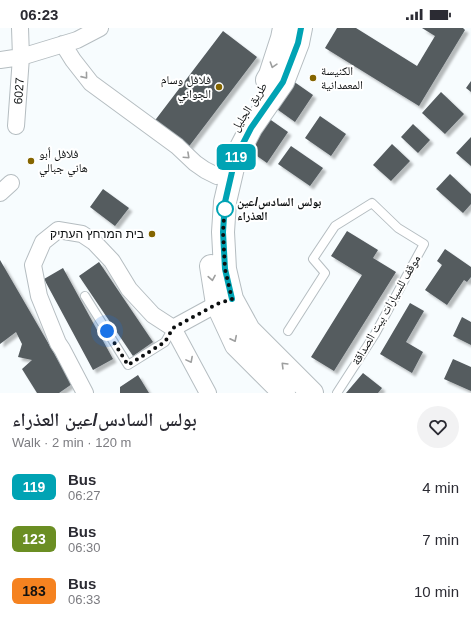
<!DOCTYPE html>
<meta charset="utf-8">
<style>
:root{--surface:#fff;--page:#f2f2f3;--text:#2b2b33;--muted:#7c7c81}
body{margin:0;font-family:Arial,"Noto Naskh Arabic",Heebo,sans-serif;background:var(--page);color:var(--text);height:100vh;display:flex;flex-direction:column;font-size:15px;white-space:nowrap}
*{box-sizing:border-box;margin:0}
p{font-size:13px;color:var(--muted)}
.icon{flex:none;width:22px;height:22px;fill:none;stroke:currentColor;stroke-width:2;stroke-linecap:round;stroke-linejoin:round}
.map{position:relative;height:365px;overflow:hidden}
.sheet{display:flex;flex-direction:column;background:var(--surface);flex:1}
.sheet>*{flex:none}
.badge{padding:0 8px;border-radius:6px;font-size:14px;line-height:26px}
.you{position:absolute;width:20px;height:20px;margin:-10px;border:3px solid #fff;border-radius:50%;background:#1a73e8;box-shadow:0 0 0 6px #1a73e833}
.map>.badge{position:absolute;translate:-50% -50%;box-shadow:0 0 0 2px #fff}
.round{display:grid;place-items:center;flex:none;width:42px;height:42px;border-radius:21px;background:var(--page)}
.head{display:flex;align-items:center;justify-content:space-between;height:68px;padding:0 12px}
h1{font-size:19px;font-weight:600;line-height:30px}
ul{padding:0;list-style:none}
li{display:flex;align-items:center;gap:12px;height:52px;padding:0 12px}
li div{flex:1}
li b{display:block;font-size:15px}
li em{font-style:normal}
li .badge{min-width:44px;font-weight:700;text-align:center}
.status{display:flex;justify-content:space-between;align-items:center;height:28px;padding:0 20px;background:var(--surface);direction:ltr}
.status svg{height:11px;fill:currentColor}
.map>svg:first-child{display:block}
</style>
<div class="status"><b>06:23</b><svg viewBox="0 0 49 12"><path d="M0 12V9h3v3zM5 12V6h3v6zM10 12V3h3v9zM15 12V0h3v12zM26 1h20v11H26zM47 4h2v5h-2z"/></svg></div>
<div class="map">
<svg width="471" height="365" viewBox="0 0 471 365">
<defs>
<filter id="shadow"><feDropShadow dx="3.5" dy="3.5" stdDeviation="1" flood-color="#0004"/></filter>
</defs>
<rect width="100%" height="100%" fill="#f7fcfe"/>
<path fill="#545b5f" filter="url(#shadow)" d="M337 0H356L417 38 435 8 422 0H463L465 2 419 78 325 20Z
M223 3 257 29 187 121 153 95Z
M293 53 313 67 295 94 274 79Z
M471 53V64L466 60Z
M441 64 464 86 445 106 422 85Z
M320 88 346 106 331 128 305 110Z
M268 90 288 104 267 135 247 121Z
M413 96 430 112 418 125 401 109Z
M471 109V138L456 125Z
M392 116 410 133 391 153 373 137Z
M291 118 323 140 310 158 278 136Z
M450 146 471 166V176L463 185 436 161Z
M103 161 129 180 115 198 90 179Z
M347 203 378 222 373 230 396 244 334 343 311 329 362 247 331 228Z
M445 221 471 239V249L467 254 464 252 447 277 425 262 442 237 437 233Z
M0 232 72 356 59 365H37L22 341 32 332 18 329 22 316 16 304 0 316Z
M99 234 153 314 133 328 79 248Z
M63 240 113 331 93 342 44 251Z
M410 275 424 283 406 314 423 324 412 345 380 326Z
M462 289 471 294V317L453 308Z
M453 331 471 339V363L444 351Z
M363 345 382 360 378 365H346Z
M138 347 149 365H120V359Z"/>
<g fill="none" stroke-linecap="round" stroke-linejoin="round">
<defs>
<path id="lane" d="M85 268 128 337 165 314 173 300
M288 303 325 245 313 231 335 198 372 175 398 200 424 216 375 306 337 365"/>
<path id="street" d="M63 16 73 32 91 55 177 118 195 135 205 142 217 148
M0 32 21 29 77 12 100 0
M16 98 21 29 20 0
M0 165 11 155
M173 300 208 365
M85 365 62 321 58 315 39 268 33 237 43 214 58 202 82 206 94 214 112 233 129 261 153 287 173 300 217 276 227 273"/>
<path id="secondary" d="M301 0 298 15 283 54 251 100 235 131 225 174 223 204 225 241 232 271 249 302 312 365
M267 52 270 47 282 10 284 0
M211 238 217 276 236 317 284 365"/>
</defs>
<use href="#lane" stroke="#b5bdc1" stroke-width="10"/>
<use href="#street" stroke="#b5bdc1" stroke-width="18"/>
<use href="#secondary" stroke="#b5bdc1" stroke-width="24"/>
<use href="#lane" stroke="#fff" stroke-width="8"/>
<use href="#street" stroke="#fff" stroke-width="16"/>
<use href="#secondary" stroke="#fff" stroke-width="22"/>
</g>
<defs><path id="oneway-chevron" d="M-2-3.5L2.5 0L-2 3.5" fill="none" stroke-width="1.6" stroke-linecap="round" stroke-linejoin="round"/></defs>
<g stroke="#9e9f9f">
<use href="#oneway-chevron" transform="translate(273 37) rotate(108)"/>
<use href="#oneway-chevron" transform="translate(85 48) rotate(51)"/>
<use href="#oneway-chevron" transform="translate(187 128) rotate(43)"/>
<use href="#oneway-chevron" transform="translate(212 250) rotate(80)"/>
<use href="#oneway-chevron" transform="translate(234 311) rotate(64)"/>
<use href="#oneway-chevron" transform="translate(190 332) rotate(62)"/>
<use href="#oneway-chevron" transform="translate(284 337) rotate(-135)"/>
</g>
<g fill="none" stroke-linecap="round" stroke-linejoin="round">
<defs>
<path id="line" d="M232 271 225 241 223 204 225 174 235 131 251 100 283 54 298 15 301 0"/>
</defs>
<use href="#line" stroke="#fff" stroke-width="9"/>
<use href="#line" stroke="#00a3b4" stroke-width="6"/>
<path stroke="#0c0f10" stroke-width="4" stroke-dasharray="0 7.2" d="M107 303 128 337 165 314 173 300 217 276 232 271 225 241 223 204 225 174V181"/>
</g>
<g fill="#846500" stroke="#fff" stroke-width="1.5">
<circle cx="313" cy="50" r="4"/>
<circle cx="219" cy="59" r="4"/>
<circle cx="31" cy="133" r="4"/>
<circle cx="152" cy="206" r="4"/>
</g>
<circle fill="#fff" stroke="#00a3b4" stroke-width="2" cx="225" cy="181" r="8"/>
<g text-anchor="middle" stroke-width="4" stroke-linejoin="round" paint-order="stroke">
<g font-size="12" fill="#0c0f10" stroke="#fff" text-anchor="start">
<text x="321" y="47">الكنيسة<tspan x="321" dy="14">المعمدانية</tspan></text>
<text x="211" y="56" text-anchor="end">فلافل وسام<tspan x="211" dy="14">الجواني</tspan></text>
<text x="39" y="130">فلافل أبو<tspan x="39" dy="14">هاني جبالي</tspan></text>
<text x="144" y="210" text-anchor="end">בית המרחץ העתיק</text>
</g>
<g font-size="12" fill="#0c0f10" stroke="#fff">
<text transform="translate(19 63) rotate(-86)" y="4">6027</text>
<text transform="translate(249 79) rotate(-57)" y="4">طريق الجليل</text>
<text transform="translate(386 282) rotate(-60)" y="4">موقف للسيارات بيت الصداقة</text>
</g>
<g font-size="12" font-weight="bold" fill="#0c0f10" stroke="#fff" text-anchor="start">
<text x="237" y="178">بولس السادس/عين<tspan x="237" dy="14">العذراء</tspan></text>
</g>
</g>
</svg>
<div class="you" style="left:107px;top:303px"></div>
<b class="badge" style="left:236px;top:129px;background:#00a3b4;color:#fff">119</b>
</div>
<section class="sheet">
<div class="head"><div><h1>بولس السادس/عين العذراء</h1><p>Walk · 2 min · 120 m</p></div><a class="round"><svg class="icon" aria-label="heart" viewBox="0 0 24 24"><path d="M12 20l-8-8c-3-5 5-10 8-4 3-6 11-1 8 4z"/></svg></a></div>
<ul>
<li><span class="badge" style="background:#00a3b4;color:#fff">119</span><div><b>Bus</b><p>06:27</p></div><em>4 min</em></li>
<li><span class="badge" style="background:#6b8e23;color:#fff">123</span><div><b>Bus</b><p>06:30</p></div><em>7 min</em></li>
<li><span class="badge" style="background:#f58220;color:#111">183</span><div><b>Bus</b><p>06:33</p></div><em>10 min</em></li>
</ul>
</section>
